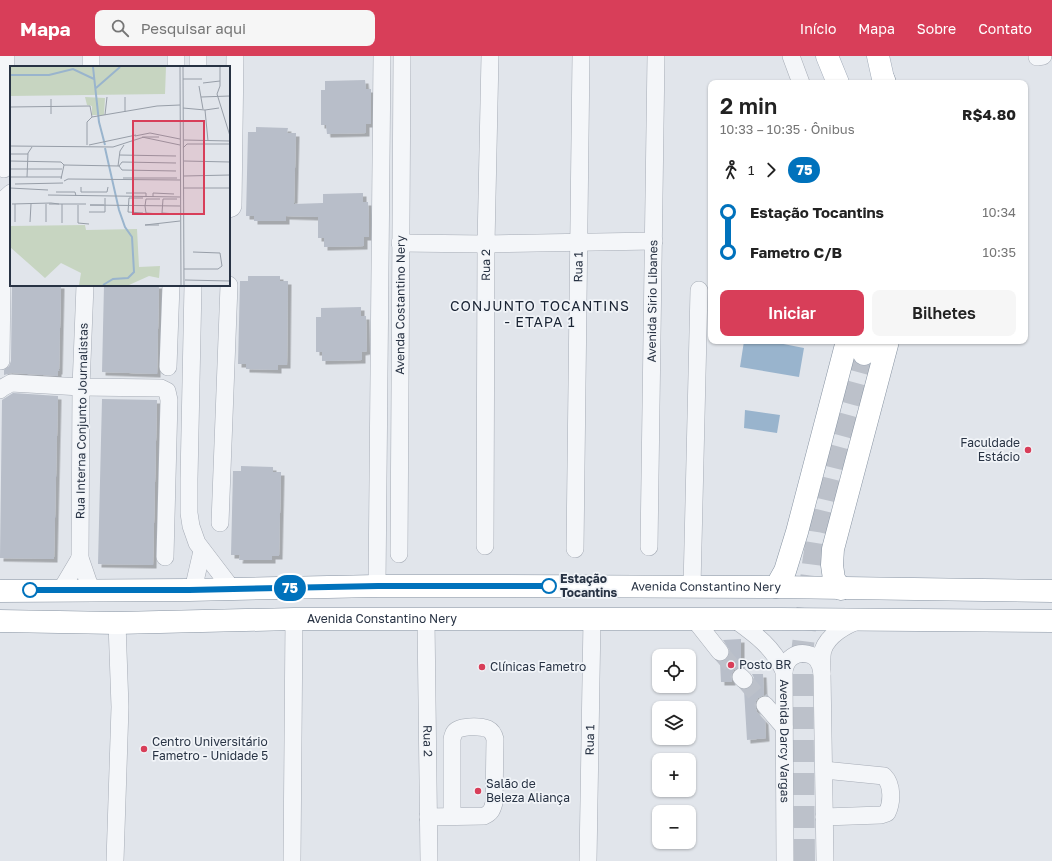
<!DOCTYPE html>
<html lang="pt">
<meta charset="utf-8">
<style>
:root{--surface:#fff;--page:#f6f6f6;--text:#222;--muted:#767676;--accent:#d83e59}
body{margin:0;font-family:"Golos Text",sans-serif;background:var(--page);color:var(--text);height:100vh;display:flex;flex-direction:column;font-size:15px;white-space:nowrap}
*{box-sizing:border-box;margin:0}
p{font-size:13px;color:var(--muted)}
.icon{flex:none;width:22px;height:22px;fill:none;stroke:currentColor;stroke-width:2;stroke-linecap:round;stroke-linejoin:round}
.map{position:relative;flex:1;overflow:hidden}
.panel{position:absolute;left:708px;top:24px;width:320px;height:264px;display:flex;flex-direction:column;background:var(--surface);border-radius:8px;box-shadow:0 1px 3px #0004}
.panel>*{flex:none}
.badge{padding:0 8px;border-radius:13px;font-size:14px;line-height:26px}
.tools{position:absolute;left:652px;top:593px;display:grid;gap:8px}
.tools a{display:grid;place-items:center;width:44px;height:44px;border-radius:8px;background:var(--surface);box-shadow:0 1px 3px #0004;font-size:20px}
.map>.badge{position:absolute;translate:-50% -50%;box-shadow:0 0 0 2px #fff}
.legs{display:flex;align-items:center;gap:6px;height:44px;padding:0 12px;font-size:13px}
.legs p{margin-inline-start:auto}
.headline{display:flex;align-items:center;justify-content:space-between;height:68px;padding:0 12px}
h1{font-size:22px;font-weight:600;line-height:30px}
.action{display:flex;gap:8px;margin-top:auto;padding:8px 12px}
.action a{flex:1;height:46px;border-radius:8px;background:var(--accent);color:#fff;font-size:16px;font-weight:600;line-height:46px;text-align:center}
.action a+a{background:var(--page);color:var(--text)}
ul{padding:0 12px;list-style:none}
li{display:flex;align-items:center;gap:14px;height:40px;font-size:15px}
li i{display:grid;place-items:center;width:6px;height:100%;margin:0 5px;background:currentColor}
li i::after{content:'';width:10px;height:10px;margin:-5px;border:3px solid;border-radius:50%;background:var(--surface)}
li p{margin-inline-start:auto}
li:first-child i{background:linear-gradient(#0000 50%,currentColor 0)}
li:last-child i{background:linear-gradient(currentColor 50%,#0000 0)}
header{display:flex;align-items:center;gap:24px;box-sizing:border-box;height:56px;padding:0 20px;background:var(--accent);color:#fff}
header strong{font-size:19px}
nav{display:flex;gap:22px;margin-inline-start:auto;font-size:14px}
.search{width:280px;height:36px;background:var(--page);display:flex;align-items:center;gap:10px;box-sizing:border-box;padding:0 14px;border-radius:8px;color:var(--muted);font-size:15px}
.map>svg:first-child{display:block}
</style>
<header>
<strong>Mapa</strong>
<div class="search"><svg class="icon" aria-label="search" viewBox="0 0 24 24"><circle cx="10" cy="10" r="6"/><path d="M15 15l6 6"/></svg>Pesquisar aqui</div>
<nav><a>Início</a><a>Mapa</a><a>Sobre</a><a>Contato</a></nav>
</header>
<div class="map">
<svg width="1052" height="805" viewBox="0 0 1052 805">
<defs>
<filter id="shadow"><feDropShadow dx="3.5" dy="3.5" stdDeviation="0" flood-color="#0004"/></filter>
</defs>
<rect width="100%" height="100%" fill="#e1e5eb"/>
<path fill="#99b4cd" d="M744 285H768L804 292 799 321 740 311Z
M745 354 780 359 777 377 744 372Z"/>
<path fill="#b8bec9" filter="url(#shadow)" d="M365 24 366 33H371V68H366V77L327 78 326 69H321V34H325V25Z
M256 71 288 72 287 77H296L294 148 323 147V138L363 137V146H368L369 164V181H364V190L324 191V182H318V161L286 160V165H254V160H246L248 76H256Z
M248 220H280V225H288L287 309H278V314L246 313V308H238L240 225H248Z
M12 229H61L59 315H58V320L12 317 4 319V314L9 310 11 305Z
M104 229H159L157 318 102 316Z
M361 251V260H366L367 295 362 296V304L322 305V296H316V261H321V252Z
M13 337 58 340 54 503 0 502 2 344Z
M102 343 157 344 153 509 98 508Z
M241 410 273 411V416H281L279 500H272V504H239L240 499H231L233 415H241Z
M741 583V611L734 614 731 619 732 626H721L720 606 726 604 729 600 730 595 723 584Z
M752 618H763L764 639 758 642 756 645 755 650 757 656 765 665 766 682 747 684 744 634 751 631 754 627V622Z"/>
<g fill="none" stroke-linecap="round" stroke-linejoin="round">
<path stroke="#bcc1ca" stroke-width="17" stroke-dasharray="17 8" stroke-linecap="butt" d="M720 596 741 621
M744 624 765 649"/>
<path stroke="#bcc1ca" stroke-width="22" stroke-dasharray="22 11" stroke-linecap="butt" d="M804 805 802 597 813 508 818 476 837 397 864 298"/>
<defs>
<g id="minor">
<path d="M791 0 801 27"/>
<path d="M1037 1 1043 0"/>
<path d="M91 11V0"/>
<path d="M176 11V0"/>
<path d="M198 11V0"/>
<path d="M4 113 6 0"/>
<path d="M229 153 232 152 233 150 235 0"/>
<path d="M400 187 486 188 654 185"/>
<path d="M85 229 81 331 80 502 91 534"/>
<path d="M193 229 189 423V457L191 470 197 487 232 533"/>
<path d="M1 305 3 144 11 137"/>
<path d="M168 311 171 229"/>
<path d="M0 334 2 332 11 327 81 331 161 332 167 335 169 344 165 501"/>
<path d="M220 467 229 229"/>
<path id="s1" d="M485 490 486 188 490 0"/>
<path id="s2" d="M649 491 656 0"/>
<path id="s3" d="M575 493 581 0"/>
<path id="s4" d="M399 498 402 0"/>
<path d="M377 530 382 0"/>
<path d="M692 531 699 234"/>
<path d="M61 534 80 502"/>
<path d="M193 534 202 495"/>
<path d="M694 563 720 596"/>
<path id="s5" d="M734 563C756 579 772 590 784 615L785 805"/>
<path id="s6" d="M426 564 429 805"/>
<path d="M784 615C785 610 787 604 792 601 800 595 815 597 819 607 821 610 821 614 822 617"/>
<path d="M741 621 744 624"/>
<path d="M765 649 784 671"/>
<path d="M824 714 884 720C893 729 892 747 887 757L881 759 824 761"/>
<path d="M428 761 484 760C491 757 492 754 494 747L495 683C494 679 492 675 488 673 481 670 458 669 454 677 454 677 452 682 452 683V760"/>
<path d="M115 805 120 651 117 567"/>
<path d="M292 805 294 563"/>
<path id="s7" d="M588 805 592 563"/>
<path d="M825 805 822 617C822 610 821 601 823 594 828 579 846 569 860 564"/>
</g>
<path id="major" d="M827 0 838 27
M878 0 884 27
M864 298 869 285"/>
<g id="highway">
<path d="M884 24 885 27"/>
<path d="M776 531 785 515 797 476 847 285"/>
<path d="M841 533 834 523 832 509 833 493 888 285"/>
<path id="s8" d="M0 535 189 534 377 530H486L776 531 1052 535"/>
<path id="s9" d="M0 565 117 567 294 563H781L1052 565"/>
</g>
</defs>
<use href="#minor" stroke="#a6acb6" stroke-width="18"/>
<use href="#major" stroke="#9fa9b7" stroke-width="23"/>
<use href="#highway" stroke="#8793a2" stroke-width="23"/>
<use href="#minor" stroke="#f4f6f9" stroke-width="17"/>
<use href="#major" stroke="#fff" stroke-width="22"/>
<use href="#highway" stroke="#fff" stroke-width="22"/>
</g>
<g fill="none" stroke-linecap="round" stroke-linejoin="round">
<defs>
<path id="line-1" d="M30 534H189L378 530H549"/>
</defs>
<use href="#line-1" stroke="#fff" stroke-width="9"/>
<use href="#line-1" stroke="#0072bc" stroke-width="6"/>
</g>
<g fill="#d83e59" stroke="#f1f4f8" stroke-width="1.5">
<circle cx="1028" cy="394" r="4"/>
<circle cx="731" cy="609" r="4"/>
<circle cx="482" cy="611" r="4"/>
<circle cx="144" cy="693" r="4"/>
<circle cx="478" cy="735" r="4"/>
</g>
<g fill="#fff" stroke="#0072bc" stroke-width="2">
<circle cx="549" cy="530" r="7"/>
<circle cx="30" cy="534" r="7"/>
</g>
<g text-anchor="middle" stroke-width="3.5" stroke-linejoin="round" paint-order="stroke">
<g font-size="12" fill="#283344" stroke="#f1f4f8">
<text dy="4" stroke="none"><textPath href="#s1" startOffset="281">Rua 2</textPath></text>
<text dy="4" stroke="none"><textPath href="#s3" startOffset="282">Rua 1</textPath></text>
<text dy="4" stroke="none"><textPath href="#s2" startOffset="246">Avenida Sirio Libanes</textPath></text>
<text dy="4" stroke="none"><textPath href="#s4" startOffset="249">Avenda Costantino Nery</textPath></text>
<text transform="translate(82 365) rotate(-89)" y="4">Rua Interna Conjunto Journalistas</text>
<text dy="4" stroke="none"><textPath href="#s8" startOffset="706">Avenida Constantino Nery</textPath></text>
<text dy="4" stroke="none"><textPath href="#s9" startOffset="382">Avenida Constantino Nery</textPath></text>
<text dy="4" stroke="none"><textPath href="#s6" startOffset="121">Rua 2</textPath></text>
<text dy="4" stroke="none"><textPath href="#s7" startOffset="121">Rua 1</textPath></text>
<text dy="4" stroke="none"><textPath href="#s5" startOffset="143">Avenida Darcy Vargas</textPath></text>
</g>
<g font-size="12" fill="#283344" stroke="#f1f4f8" text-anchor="start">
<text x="1020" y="391" text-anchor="end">Faculdade<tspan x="1020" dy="14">Estácio</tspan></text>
<text x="739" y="613">Posto BR</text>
<text x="490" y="615">Clínicas Fametro</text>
<text x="152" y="690">Centro Universitário<tspan x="152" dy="14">Fametro - Unidade 5</tspan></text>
<text x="486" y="732">Salão de<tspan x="486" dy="14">Beleza Aliança</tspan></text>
</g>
<g font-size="12" font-weight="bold" fill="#283344" stroke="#f1f4f8" text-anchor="start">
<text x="560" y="527">Estação<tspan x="560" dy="14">Tocantins</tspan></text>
</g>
<g font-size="14" letter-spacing="1" fill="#1a2434" stroke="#f1f4f8">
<text x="540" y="255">CONJUNTO TOCANTINS<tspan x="540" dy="16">- ETAPA 1</tspan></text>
</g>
</g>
<g transform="translate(10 10)">
<rect width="220" height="220" fill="#e1e5eb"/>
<path d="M0 1H156L155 28 0 30ZM75 31 95 32 94 49H82V40L77 39ZM75 159 76 164 127 163 129 201 150 200 149 212 139 210 119 219H69L71 207 51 197 35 212 0 181V160Z" fill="#c7d5c1"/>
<path fill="none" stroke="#99b4cd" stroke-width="2" d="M83 1 89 56 95 79M0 9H39L63 3 84 13M86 22 110 1M93 219 103 213 118 212 124 206 122 171 115 161 109 144 95 82"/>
<path fill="none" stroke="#979ea8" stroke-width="1" d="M170 1 171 219M173 1 174 219M210 1V20L207 28 220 70M173 13H192M193 17 210 15M189 20 193 43M115 31V46M191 31 220 30M0 41 80 40 82 51M173 42 195 44 209 42M195 44 198 75M41 48V33M95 49 97 31M125 70 140 67 170 73M132 71 170 79M174 74 220 75M77 79V56L82 51 147 40 170 39M79 79 126 69M0 80 103 81 134 71H149M173 82 177 78H220M0 88H18M109 89 166 90M0 95 51 96 54 99 51 113M174 95 220 96M54 99 109 100M108 100 110 85 114 79M109 100 112 104 166 105M109 100 112 96 166 97M0 103H52M174 110 220 109M0 111H52M17 111 18 87 22 81M113 112H167M54 115 58 113 170 114M5 118 53 117M71 121V126H97L98 121M0 122 38 124M173 122H220M46 126H65L66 130M116 127H136V131M38 129 170 131M143 131V127L164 128M133 132H119L118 146 133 147M167 133H153L152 147 167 148M2 138 41 137 49 138H39M49 138H76M68 139V157L79 158M80 139 170 140M80 139H94M79 146H95V132M150 148 136 147 135 140 136 133H150M5 156V138M20 156 21 138M36 156V138M52 157V138M135 159 170 155M135 159H149M174 203H208L212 200 210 187 183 186M175 214 220 215"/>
<path fill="#d83e59" fill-opacity="0.15" stroke="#d83e59" stroke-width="2" d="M123 55H194V148H123Z"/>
<rect width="220" height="220" fill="none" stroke="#283344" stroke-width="2"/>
</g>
</svg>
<div class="tools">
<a><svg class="icon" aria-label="locate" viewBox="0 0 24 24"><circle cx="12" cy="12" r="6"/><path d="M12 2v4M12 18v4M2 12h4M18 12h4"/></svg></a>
<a><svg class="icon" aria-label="layers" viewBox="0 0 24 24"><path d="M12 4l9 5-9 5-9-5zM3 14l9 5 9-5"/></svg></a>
<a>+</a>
<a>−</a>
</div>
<b class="badge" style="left:290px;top:532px;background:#0072bc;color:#fff">75</b>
<section class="panel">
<div class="headline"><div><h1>2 min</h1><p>10:33 – 10:35 · Ônibus</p></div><b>R$4.80</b></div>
<div class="legs"><svg class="icon" aria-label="walk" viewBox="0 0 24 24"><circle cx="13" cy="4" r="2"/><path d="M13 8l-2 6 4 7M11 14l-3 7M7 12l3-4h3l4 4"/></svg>1<svg class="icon" aria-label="forward" viewBox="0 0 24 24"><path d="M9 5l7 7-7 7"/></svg><b class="badge" style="background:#0072bc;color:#fff">75</b></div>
<ul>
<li><i style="color:#0072bc"></i><b>Estação Tocantins</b><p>10:34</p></li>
<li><i style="color:#0072bc"></i><b>Fametro C/B</b><p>10:35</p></li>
</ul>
<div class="action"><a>Iniciar</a><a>Bilhetes</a></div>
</section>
</div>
